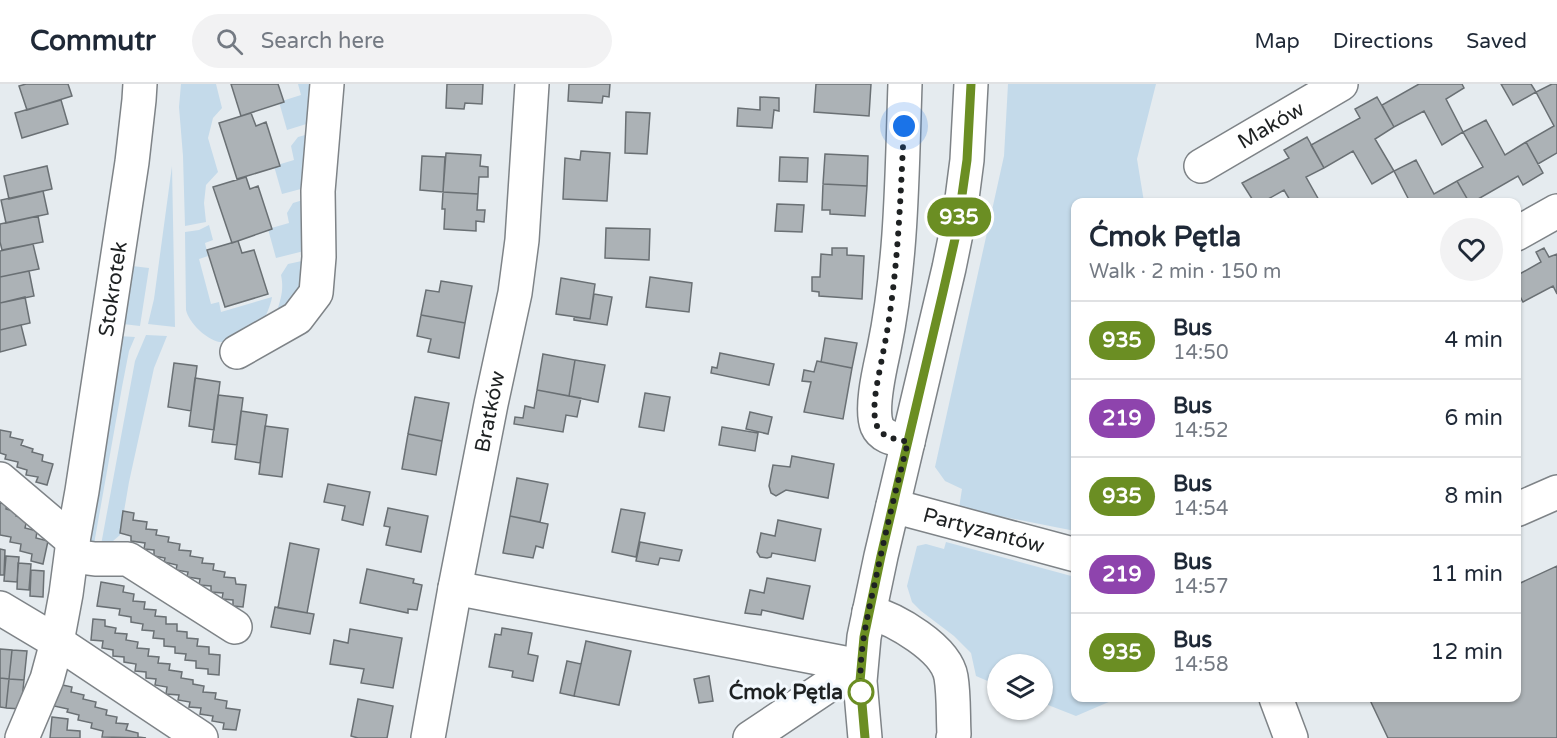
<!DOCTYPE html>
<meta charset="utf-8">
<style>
:root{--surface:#fff;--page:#f2f2f3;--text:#1f2937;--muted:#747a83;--line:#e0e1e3}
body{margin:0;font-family:"Varela Round",sans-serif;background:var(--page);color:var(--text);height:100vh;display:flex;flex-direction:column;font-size:22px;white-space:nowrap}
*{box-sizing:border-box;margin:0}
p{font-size:20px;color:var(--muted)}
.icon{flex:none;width:33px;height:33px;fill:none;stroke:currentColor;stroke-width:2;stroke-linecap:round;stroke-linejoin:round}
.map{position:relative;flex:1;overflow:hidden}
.panel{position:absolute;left:1071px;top:114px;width:450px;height:504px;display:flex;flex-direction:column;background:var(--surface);border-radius:12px;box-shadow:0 2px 4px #0004}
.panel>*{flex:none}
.badge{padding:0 12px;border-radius:20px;font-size:21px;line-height:39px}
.tools{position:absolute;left:987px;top:570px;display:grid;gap:12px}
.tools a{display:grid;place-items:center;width:66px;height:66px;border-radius:50%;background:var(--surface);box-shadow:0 2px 4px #0004;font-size:30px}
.you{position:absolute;width:30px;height:30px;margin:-15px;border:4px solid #fff;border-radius:50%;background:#1a73e8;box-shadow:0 0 0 9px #1a73e833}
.map>.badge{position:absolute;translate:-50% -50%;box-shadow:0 0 0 3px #fff}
.round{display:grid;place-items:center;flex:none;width:63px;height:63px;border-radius:32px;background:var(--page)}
.headline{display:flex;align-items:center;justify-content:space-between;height:102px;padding:0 18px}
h1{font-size:28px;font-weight:800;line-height:45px}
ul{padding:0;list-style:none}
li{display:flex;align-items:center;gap:18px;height:78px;padding:0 18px;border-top:2px solid var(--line)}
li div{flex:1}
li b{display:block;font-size:22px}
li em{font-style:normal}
li .badge{min-width:66px;font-weight:700;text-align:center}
header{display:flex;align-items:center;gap:36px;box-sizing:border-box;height:84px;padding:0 30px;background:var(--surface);border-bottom:2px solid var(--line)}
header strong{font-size:28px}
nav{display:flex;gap:33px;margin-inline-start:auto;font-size:21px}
.search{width:420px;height:54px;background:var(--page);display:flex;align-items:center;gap:15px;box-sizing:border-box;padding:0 21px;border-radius:33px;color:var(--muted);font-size:22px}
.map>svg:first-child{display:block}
</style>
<header>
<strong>Commutr</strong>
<div class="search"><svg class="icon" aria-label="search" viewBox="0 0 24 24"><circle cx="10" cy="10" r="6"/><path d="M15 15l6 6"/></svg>Search here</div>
<nav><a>Map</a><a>Directions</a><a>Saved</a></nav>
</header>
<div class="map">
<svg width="1557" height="654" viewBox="0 0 1557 654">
<rect width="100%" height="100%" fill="#e5ebef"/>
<path fill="#c4daea" d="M181 0H216L222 24 213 34 208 54 218 88 206 101 204 119 206 138 185 142 183 72 179 23Z
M298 0H320L316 37 287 46 279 18 301 11Z
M1008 0H1156L1137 75 1144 118H1076L1075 447 959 424 962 405 945 397 935 383 1004 72Z
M316 48 312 102 282 110 274 82 294 76 291 62 298 53Z
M172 82 175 243 148 240 154 215Z
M313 113 312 165 276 174 268 145 289 139 287 129 293 119Z
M209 141 213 156 205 159 208 172 199 175 211 220 219 218 221 228 272 213C271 221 263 241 255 246 248 250 227 259 219 258 206 255 189 239 186 226L185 148 199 146Z
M311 175 301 219 277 227C281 214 284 205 281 191L288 180Z
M132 182 149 184 140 242 123 240Z
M146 251 167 252 154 284 129 398 120 451 113 457 101 461 135 277Z
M118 252 135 253 129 267 122 303 94 460 90 458 87 454Z
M946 458 1075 493 1076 614H1118L1076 632 1043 619 1042 580H998L997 601 976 592 971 569 954 552 921 527 912 518 907 502 917 462 926 460 944 465Z"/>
<path fill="#acb2b6" stroke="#6a7074" stroke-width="1.5" d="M26 0H68L72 12 27 26 19 2Z
M231 0H278L284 18 241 32Z
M447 0H483L482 20 465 19 464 25 446 24Z
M569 0H610L609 13 603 12 602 19 568 17Z
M816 0H871L869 32 814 28Z
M1419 0H1462L1464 4 1446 15 1463 48 1442 61 1424 27 1394 43 1382 21Z
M1501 0H1531L1536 8 1513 21Z
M1552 0H1557V69L1538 80 1526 58 1554 42 1536 8Z
M760 13 779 14V27L774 26 772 44 737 42 738 24 760 26Z
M1377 13 1394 43 1375 55 1394 87 1372 100 1353 67 1324 84 1311 61 1360 34 1355 25Z
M61 16 68 40 22 54 15 29Z
M626 28 650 29 647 70 625 69Z
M251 29 256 42 266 38 280 82 237 95 219 39Z
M1486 36 1505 71 1526 58 1543 89 1523 101 1518 92 1473 118H1469L1457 97 1483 83 1463 48Z
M1307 53 1324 84 1306 93 1320 118H1291L1284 106 1263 118H1254L1242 99 1289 74 1284 66Z
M581 67 610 69 607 117 563 115 565 74 580 76Z
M446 69 481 71 480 82 488 83V93H479L478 110 443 108Z
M825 70 868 72 867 102 823 100Z
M422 72 445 73 443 108 420 106Z
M780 73 808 74 807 98 779 97Z
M1416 76 1434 110 1457 97 1469 118H1410L1394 87Z
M47 82 52 105 9 115 4 92Z
M246 93 250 105 258 102 272 145 232 159 213 103Z
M823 100 867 102 865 132 830 130V126H822Z
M43 107 48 130 6 139 1 116Z
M443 108 478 110 477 126H485L484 138 476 137V147L444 145 445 125H442Z
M777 120 804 121 802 148 775 147Z
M38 132 43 158 2 166 0 158V140Z
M606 144 650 145 649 176 605 174Z
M238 157 242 169 254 166 268 210 225 223 207 166Z
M33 160 39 185 0 193V167Z
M832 164H847V171L864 172 862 215 819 212V208L812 207V193H820L821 170 832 171Z
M1544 164 1549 173 1557 170V210L1553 202 1523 218 1516 205V192L1541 178 1536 168Z
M29 187 34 212 0 219V193Z
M650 193 692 199 689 228 646 223Z
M561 194 595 200 590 235 556 230Z
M441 197 472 202 465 239 421 231 426 206 439 208Z
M594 210 612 213 607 241 574 236V233L590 235Z
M25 213 30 239 0 246V219Z
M421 231 465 239 459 274 428 268 431 255 417 252Z
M21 241 26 261 0 268V246Z
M825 254 857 259 852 284 821 278Z
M720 269 774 280 769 301 711 289 712 283 717 284Z
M543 270 575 276 569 312 537 306Z
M575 276 605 281 598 318 569 312Z
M817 277 852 284 843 335 804 328 811 298 802 297 804 286 814 288Z
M174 279 197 282 191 327 168 323Z
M195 294 220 298 214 346 189 342Z
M537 306 581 314 577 333 566 331 563 348 514 340 515 333 523 334 525 322 534 324Z
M645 309 670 313 664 347 639 343Z
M218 311 243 314 237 361 212 358Z
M415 313 449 319 442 357 408 350Z
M241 327 267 331 260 379 235 375Z
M750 328 772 333 768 350 746 345Z
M265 342 288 345 282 393 259 390Z
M722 343 758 349 755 367 719 361Z
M0 346 11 348 10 353 23 356 21 361 33 365 32 368 43 371 42 377 53 380 47 401 36 398 38 393 26 391 27 386 17 383 18 378 5 375 6 371 0 369Z
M408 350 442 357 436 391 402 385Z
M792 372 834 380 828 414 786 406 776 412 771 409 769 402 773 381 790 383Z
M517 394 548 400 540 438 510 432Z
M328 400 370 408 363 441 342 436 345 422 324 418Z
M0 419 7 420 6 425 17 428 16 432 27 435 25 444 37 447 36 454 48 457 43 480 31 477 32 470 20 467 21 460 10 458 11 453 0 451Z
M388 424 428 432 421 468 386 461 390 443 384 442Z
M621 425 645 429 636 473 612 468Z
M123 427 134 429 133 436 147 438 146 445 157 446 156 451 169 453 168 458 180 460 179 466 191 467 190 472 203 474 202 479 214 480 213 486 225 488 224 493 235 494 236 500 246 501 243 523 233 522V516L222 515 223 509 211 508V502L199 501 200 495 187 493 188 488 176 486 177 481 164 478 165 474 154 472V466L144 465 145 459 131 457V452L120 449Z
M510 432 548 440 543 464 536 462 533 474 503 469Z
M778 436 821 445 815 477 772 469 771 473 767 474 760 473 757 468 761 449 775 452Z
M640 458 682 466 679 477 660 474 658 481 636 477Z
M290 459 319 465 307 529 278 524Z
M0 465 5 466 4 491H0Z
M6 472 19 473 17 498 4 497Z
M18 479 31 480 29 506 17 505Z
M1557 482V654H1388L1369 614H1516V501Z
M367 485 414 495 413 499 422 501 417 526 408 525V529L360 519Z
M31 486 44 487 43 513 30 512Z
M767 494 810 502 803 535 762 526 761 531 745 529 750 506 764 509Z
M101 498 124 502 123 508 134 510 133 517 145 518 144 525 156 526 155 532 166 533V540H177V547L187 548V554L198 555 197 562 209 563V570L220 571 219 591 208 590V585L196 584V577L185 576 186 570 175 569V563L164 562V555L153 554 154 547 142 546 143 540 131 538V533L119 531 120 525 97 522Z
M275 523 314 530 310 550 271 543Z
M93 535 105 536V542L116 544 115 549 127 550 126 556 138 558 137 564 149 565 148 572 159 573 158 579 170 580 169 586 182 588 181 594 193 596V600L204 602 203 608 216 609 215 615 227 617 226 624 240 626 236 646 223 645 224 639 212 637 213 632 200 630 201 624 189 623 190 618 178 616 179 611 166 610 167 603 155 601 156 595 146 594V588L135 587 136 580 124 578V573L113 572V566L102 564 103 557 91 556Z
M502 544 532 549 528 570 538 572 533 597 512 593 513 587 489 583 495 550 501 551Z
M350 545 402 554 393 604 361 599 364 585 330 580 334 556 348 559Z
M586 557 631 567 619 621 574 612Z
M0 565 12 566 9 595 0 594Z
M12 566 27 567 24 596 9 595Z
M567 577 581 580 574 612 560 609Z
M709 592 713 617 699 619 694 595Z
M0 594 9 595 6 624 0 623Z
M9 595 24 596 21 625 6 624Z
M58 600 72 603 71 608 84 611 83 615 96 618 95 623 107 626 106 631 117 633 116 639 128 640 126 646 138 649V653L146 654 102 653 103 647 91 644 92 639 78 636 79 631 67 628 68 625 54 622Z
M358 615 393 622 387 654H358L351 652Z
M52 633 68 635 67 646 80 647V654H50Z"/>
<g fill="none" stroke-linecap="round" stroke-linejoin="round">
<defs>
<g id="minor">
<path d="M905 0C902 88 902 178 884 265 880 284 870 324 877 342 882 354 896 355 908 358"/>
<path id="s1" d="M1201 82 1341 0"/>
<path d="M1516 150 1557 127"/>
<path d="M237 268 297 234 316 209 319 173 318 107 327 0"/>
<path d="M0 395 73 457"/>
<path id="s2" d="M893 422 1076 471"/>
<path d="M1516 426 1557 408"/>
<path d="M72 472 95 475H128L235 543"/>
<path d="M455 504 860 582"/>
<path d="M0 524 57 558 201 654"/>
<path d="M869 528C895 535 946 564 951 593 954 611 953 632 954 650L953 654"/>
<path d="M1276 614 1291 654"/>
<path id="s3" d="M22 654 47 595 57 558 66 510 73 457 82 407 132 78 139 16 140 0"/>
<path id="s4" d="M428 654 455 504 491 320 515 209 522 156 532 0"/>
<path d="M750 654 829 601 860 582"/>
<path d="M865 654 860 597 864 553 881 472 949 184 960 130 967 76 971 0"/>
</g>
</defs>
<use href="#minor" stroke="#7e8387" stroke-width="36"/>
<use href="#minor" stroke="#fff" stroke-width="33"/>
</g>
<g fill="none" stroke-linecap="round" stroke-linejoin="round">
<defs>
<path id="line" d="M865 654 860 597 864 553 881 472 943 208 957 146 967 76 971 0"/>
</defs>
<use href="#line" stroke="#fff" stroke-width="14"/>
<use href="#line" stroke="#6b8e23" stroke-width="9"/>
<path stroke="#1e2122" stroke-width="6" stroke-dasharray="0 10.8" d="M861 608C858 571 867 534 875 498 885 451 896 404 908 358 896 355 882 354 877 342 870 325 879 292 882 274 898 198 900 120 904 42"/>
</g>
<circle fill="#fff" stroke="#6b8e23" stroke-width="3" cx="861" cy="608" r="12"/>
<g text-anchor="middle" stroke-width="6" stroke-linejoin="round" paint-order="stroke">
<g font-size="21" fill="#1e2122" stroke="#f2f8fd">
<text dy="7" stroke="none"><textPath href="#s1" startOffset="81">Maków</textPath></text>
<text dy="7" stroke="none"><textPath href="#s3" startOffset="460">Stokrotek</textPath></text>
<text dy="7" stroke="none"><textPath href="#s4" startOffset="332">Bratków</textPath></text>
<text dy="7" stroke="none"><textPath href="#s2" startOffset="94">Partyzantów</textPath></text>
</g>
<g font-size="21" font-weight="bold" fill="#1e2122" stroke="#f2f8fd" text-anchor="end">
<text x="843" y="615">Ćmok Pętla</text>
</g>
</g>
</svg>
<div class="tools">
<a><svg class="icon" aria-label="layers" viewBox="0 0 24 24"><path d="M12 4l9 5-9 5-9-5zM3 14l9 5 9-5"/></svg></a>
</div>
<div class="you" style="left:904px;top:42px"></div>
<b class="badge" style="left:959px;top:133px;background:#6b8e23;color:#fff">935</b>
<section class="panel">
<div class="headline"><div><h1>Ćmok Pętla</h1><p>Walk · 2 min · 150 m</p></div><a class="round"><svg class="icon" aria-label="heart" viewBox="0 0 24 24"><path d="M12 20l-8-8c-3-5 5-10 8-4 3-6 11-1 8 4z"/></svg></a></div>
<ul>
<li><span class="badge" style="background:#6b8e23;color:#fff">935</span><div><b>Bus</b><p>14:50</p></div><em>4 min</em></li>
<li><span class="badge" style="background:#8e44ad;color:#fff">219</span><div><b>Bus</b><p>14:52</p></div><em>6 min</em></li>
<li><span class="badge" style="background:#6b8e23;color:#fff">935</span><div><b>Bus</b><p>14:54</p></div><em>8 min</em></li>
<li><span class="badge" style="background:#8e44ad;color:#fff">219</span><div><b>Bus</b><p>14:57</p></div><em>11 min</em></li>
<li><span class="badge" style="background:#6b8e23;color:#fff">935</span><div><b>Bus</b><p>14:58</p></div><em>12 min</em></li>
</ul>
</section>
</div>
